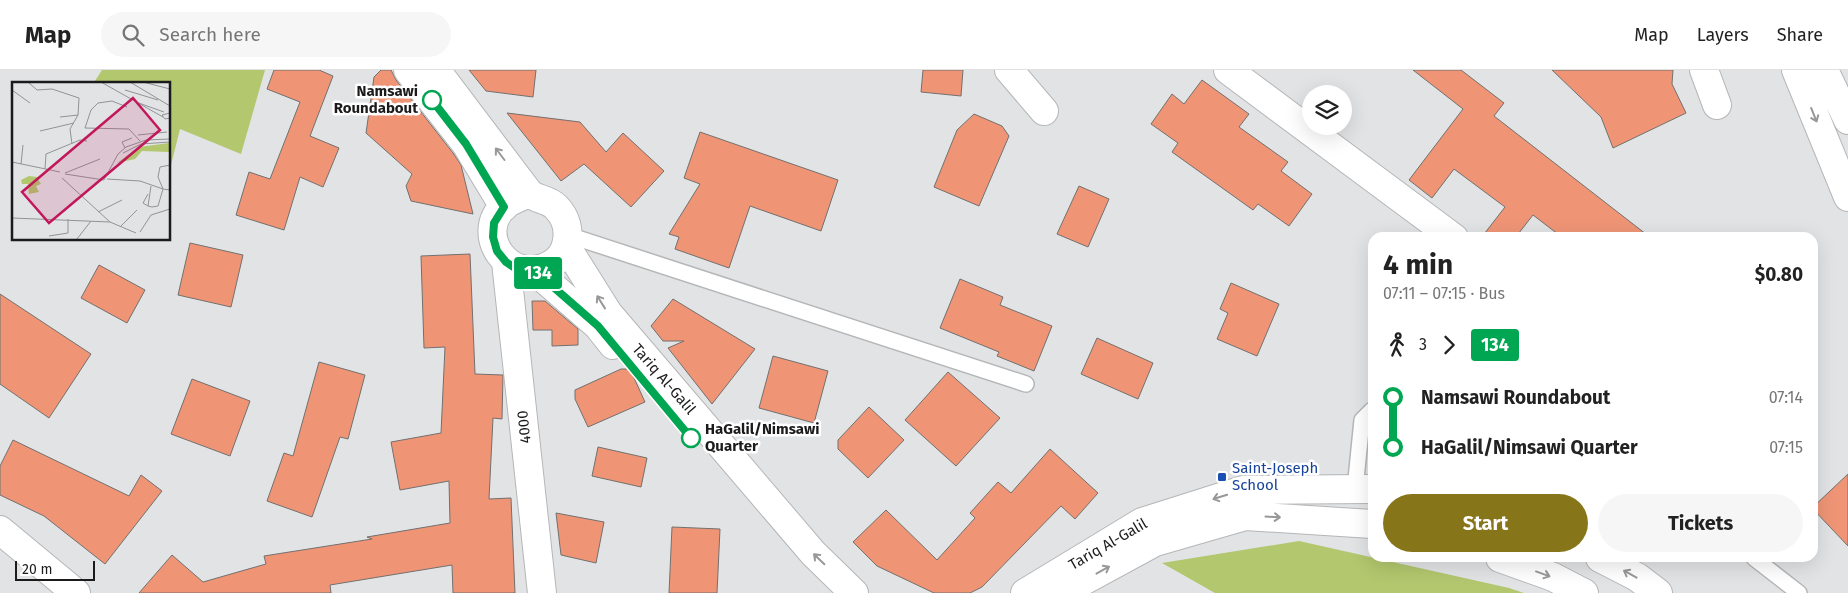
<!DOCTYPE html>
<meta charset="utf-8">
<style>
:root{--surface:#fff;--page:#f6f6f6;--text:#222;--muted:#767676;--line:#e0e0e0;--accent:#877619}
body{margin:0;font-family:"Fira Sans",sans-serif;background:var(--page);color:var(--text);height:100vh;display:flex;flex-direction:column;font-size:19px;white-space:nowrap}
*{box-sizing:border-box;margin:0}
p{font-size:16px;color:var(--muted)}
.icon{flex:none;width:28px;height:28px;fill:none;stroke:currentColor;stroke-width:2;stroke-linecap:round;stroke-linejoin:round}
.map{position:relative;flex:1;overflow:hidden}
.drawer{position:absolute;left:1368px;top:162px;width:450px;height:330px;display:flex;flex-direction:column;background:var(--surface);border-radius:15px;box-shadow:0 5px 20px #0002}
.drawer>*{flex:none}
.badge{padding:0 10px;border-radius:4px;font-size:18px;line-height:32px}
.controls{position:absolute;left:1302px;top:15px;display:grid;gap:10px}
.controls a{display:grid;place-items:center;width:50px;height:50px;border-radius:50%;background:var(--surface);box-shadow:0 5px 20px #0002;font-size:25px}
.scale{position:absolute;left:15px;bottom:12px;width:80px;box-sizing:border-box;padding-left:5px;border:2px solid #1b1b1c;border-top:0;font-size:14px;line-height:18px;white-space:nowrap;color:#1b1b1c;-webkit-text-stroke:4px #fff;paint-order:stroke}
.map>.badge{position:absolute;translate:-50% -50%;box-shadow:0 0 0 2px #fff}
.legs{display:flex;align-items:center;gap:8px;height:55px;padding:0 15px;font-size:16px}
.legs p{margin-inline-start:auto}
.headline{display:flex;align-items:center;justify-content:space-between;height:85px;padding:0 15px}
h1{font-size:28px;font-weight:700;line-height:38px}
.primary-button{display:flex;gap:10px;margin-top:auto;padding:10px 15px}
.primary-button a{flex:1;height:58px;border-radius:30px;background:var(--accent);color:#fff;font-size:20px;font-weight:700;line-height:58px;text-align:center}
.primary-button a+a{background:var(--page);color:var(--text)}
ul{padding:0 15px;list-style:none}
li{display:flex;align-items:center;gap:18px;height:50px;font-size:19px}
li i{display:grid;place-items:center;width:8px;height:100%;margin:0 6px;background:currentColor}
li i::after{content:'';width:12px;height:12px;margin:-6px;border:4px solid;border-radius:50%;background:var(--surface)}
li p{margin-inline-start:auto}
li:first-child i{background:linear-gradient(#0000 50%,currentColor 0)}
li:last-child i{background:linear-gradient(currentColor 50%,#0000 0)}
header{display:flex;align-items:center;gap:30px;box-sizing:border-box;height:70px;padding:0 25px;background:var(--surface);border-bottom:1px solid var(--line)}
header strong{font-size:24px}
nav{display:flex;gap:28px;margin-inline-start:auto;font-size:18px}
.search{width:350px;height:45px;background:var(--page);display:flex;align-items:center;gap:12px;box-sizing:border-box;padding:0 18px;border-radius:28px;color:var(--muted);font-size:19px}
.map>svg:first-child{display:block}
</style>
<header>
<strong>Map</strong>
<div class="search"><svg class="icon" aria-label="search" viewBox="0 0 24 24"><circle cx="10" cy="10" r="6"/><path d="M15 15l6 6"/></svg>Search here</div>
<nav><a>Map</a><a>Layers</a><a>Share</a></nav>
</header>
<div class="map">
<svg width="1848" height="523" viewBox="0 0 1848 523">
<rect width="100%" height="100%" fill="#e2e3e5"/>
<path fill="#b2c76e" d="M102 0H265L241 84 180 59 169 103V14H93Z
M1299 471 1509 518 1524 523H1215L1162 493Z"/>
<path fill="#ef9576" stroke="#72706f" d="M274 0H319L333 6 310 66 339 78 323 117 300 107 284 160 236 145 249 102 270 109 300 32 267 19Z
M381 0H391L396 10 453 83 461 95 473 144 411 131 406 116 412 104 366 63 374 7Z
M469 0H536L533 27 486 21Z
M923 0H963L961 26 921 22Z
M1413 0H1461L1504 33 1494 46 1651 168H1563L1533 145 1515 168H1481L1505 137 1454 99 1432 128 1409 110 1463 39Z
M1552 0H1673L1672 14 1686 43 1613 78 1601 47Z
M1202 10 1249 44 1239 57 1288 92 1281 101 1312 124 1289 156 1258 134 1253 140 1172 82 1178 73 1151 54 1172 24 1184 34Z
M507 43 580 52 606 82 623 63 664 101 631 137 584 94 561 111Z
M974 44 1002 56 1009 66 979 136 934 117 957 60Z
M700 62 838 110 821 161 750 136 729 198 675 179 679 167 669 164 700 114 684 108Z
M1079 116 1109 129 1088 177 1057 164Z
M190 173 243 185 231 237 178 225Z
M470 184 475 304 503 305 502 349 493 348 489 429 511 428 515 523H453L452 495 330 515 331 523H139L172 485 203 512 266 494 264 486 372 469 367 467 450 453 449 411 400 420 391 372 441 363 445 277 424 278 421 186Z
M99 195 145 220 127 253 81 228Z
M960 209 1003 227 1000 235 1052 256 1034 301 997 286 999 282 940 258Z
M1231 213 1279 234 1257 286 1217 269 1228 243 1220 239Z
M0 224 91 284 49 348 0 314Z
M673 229 755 279 712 334 668 278 684 271H663L651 256Z
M532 231H545L578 259V275L552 276V260H533Z
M1097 268 1153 293 1138 329 1081 304Z
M773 286 828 301 814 353 759 338Z
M319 292 365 305 348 369 340 367 312 447 267 431 284 383 293 386Z
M621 299H630L645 332 588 357 575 329V320Z
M948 302 1000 348 956 396 905 350Z
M192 309 250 331 230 386 171 364Z
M869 337 904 370 868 408 838 379V370Z
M13 370 129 426 141 405 162 421 105 494 44 446 0 425V396Z
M598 377 647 388 641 417 592 406Z
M1050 379 1098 423 1075 449 1061 436 982 517 970 523H934L877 496 853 472 886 440 937 490 975 448 970 443 998 412 1011 423Z
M1848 404V476L1812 438Z
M556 443 604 452 596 493 561 485Z
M672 457 720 459 717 523H669Z"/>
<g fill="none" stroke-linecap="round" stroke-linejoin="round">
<defs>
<path id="service" d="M568 165 1026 314
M1355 419 1362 350 1372 340
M1754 488 1799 523"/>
<path id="minor" d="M1009 0 1044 41
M1228 0 1454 168
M1704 0 1717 35
M0 460 76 523"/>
<path id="tertiary" d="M408 0 466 74 504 137
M436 0 529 123
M1796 0 1848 127
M1824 0 1848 50
M529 123C537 130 548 129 556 137 566 147 570 161 566 175 564 184 557 191 550 195 510 217 472 164 505 135 512 130 521 127 529 123Z
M566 176 608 243 813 483 854 523
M506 192 542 523
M535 201 598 256 613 275
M1500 488 1553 507 1584 523
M1600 488 1637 507 1658 523
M1025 523 1142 452 1243 420 1372 419
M1061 523 1155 472 1245 446 1372 454"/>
</defs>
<use href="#service" stroke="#b5b6b7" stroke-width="18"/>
<use href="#minor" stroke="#b5b6b7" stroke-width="30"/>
<use href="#tertiary" stroke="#b5b6b7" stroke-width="30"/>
<use href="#service" stroke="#fff" stroke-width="15"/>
<use href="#minor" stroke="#fff" stroke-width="28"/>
<use href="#tertiary" stroke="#fff" stroke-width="28"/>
</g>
<defs><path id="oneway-shaft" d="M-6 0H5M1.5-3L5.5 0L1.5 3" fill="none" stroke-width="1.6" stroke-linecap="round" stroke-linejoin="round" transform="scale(1.25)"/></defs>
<g stroke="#989899">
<use href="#oneway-shaft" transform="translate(1814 45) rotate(68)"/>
<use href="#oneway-shaft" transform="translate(500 84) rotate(-127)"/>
<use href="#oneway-shaft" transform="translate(601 232) rotate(-122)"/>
<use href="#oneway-shaft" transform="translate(1220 427) rotate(163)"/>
<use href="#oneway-shaft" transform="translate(1273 447) rotate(3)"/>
<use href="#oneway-shaft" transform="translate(819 489) rotate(-136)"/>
<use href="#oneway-shaft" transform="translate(1103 500) rotate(-29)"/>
<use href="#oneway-shaft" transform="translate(1543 504) rotate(20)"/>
<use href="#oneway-shaft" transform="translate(1630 504) rotate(-151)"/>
</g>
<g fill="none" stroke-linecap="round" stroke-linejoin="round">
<defs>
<path id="line-1" d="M432 30 466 74 504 137 494 153 493 167 497 181 506 192 515 198 535 201 598 256 691 368"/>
</defs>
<use href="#line-1" stroke="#fff" stroke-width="11"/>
<use href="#line-1" stroke="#00a651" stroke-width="8"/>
</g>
<g fill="#fff" stroke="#00a651" stroke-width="2.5">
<circle cx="432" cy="30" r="9"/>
<circle cx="691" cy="368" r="9"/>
</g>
<rect fill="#1a4fb4" stroke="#fff" stroke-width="2" x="1217" y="402" width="10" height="10" rx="2.5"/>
<g text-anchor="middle" stroke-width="5" stroke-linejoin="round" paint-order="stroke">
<g font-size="15" font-weight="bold" fill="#1b1b1c" stroke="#fff" text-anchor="end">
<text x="418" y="26">Namsawi<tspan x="418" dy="17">Roundabout</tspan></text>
<text x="705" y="364" text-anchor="start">HaGalil/Nimsawi<tspan x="705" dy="17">Quarter</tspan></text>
</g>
<g font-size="15" fill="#1b1b1c" stroke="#fff">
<text transform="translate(664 309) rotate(49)" y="5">Tariq Al-Galil</text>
<text transform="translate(524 357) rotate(-96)" y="5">4000</text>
<text transform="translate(1108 474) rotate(-30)" y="5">Tariq Al-Galil</text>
</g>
<g font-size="15" fill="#164399" stroke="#fff" text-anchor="start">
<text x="1232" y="403">Saint-Joseph<tspan x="1232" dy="17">School</tspan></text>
</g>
</g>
<g transform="translate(12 12)">
<rect width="158" height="158" fill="#e2e3e5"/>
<path d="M157 61V70L130 69 123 77 105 81 127 65ZM17 94 25 95 29 102 24 104 27 110 17 112 16 102H10L9 98Z" fill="#b2c76e"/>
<path fill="none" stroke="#929395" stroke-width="1" d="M16 0 25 8 40 7 67 16 66 33 58 47 60 62M89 0 151 35M118 0 158 24M131 0 158 7M0 8 18 21M113 8 146 18M124 20 152 30M115 25 100 19 86 21 79 28 73 46 117 47 128 59M158 31 150 33 153 37 158 36M48 35 66 33M28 49 62 41M126 53 155 50M113 66 110 60 120 56M111 71 129 62 158 60M0 80 48 90M9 82 11 63M158 83 148 85 146 95 151 107 158 108M33 87 34 72 68 58 75 59M53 91 88 77M53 92 92 98 106 72 114 65 134 58 158 57M50 96 98 140 124 151M95 97 128 99 151 107M139 104 136 124 140 125 146 124 151 107M136 124 131 121 136 112M86 130 110 118M0 136 98 140M108 145 125 128M128 150 139 133 158 127M37 154 56 151V137M65 157 79 139"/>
<path fill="#c2185b" fill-opacity="0.15" stroke="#c2185b" stroke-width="2.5" d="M121 16 148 48 37 141 10 110Z"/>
<rect width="158" height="158" fill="none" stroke="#1b1b1c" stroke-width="2.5"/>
</g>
</svg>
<div class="controls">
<a><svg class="icon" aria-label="layers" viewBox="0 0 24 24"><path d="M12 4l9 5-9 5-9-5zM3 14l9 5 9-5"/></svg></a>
</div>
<div class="scale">20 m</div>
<b class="badge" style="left:538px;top:203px;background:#00a651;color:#fff">134</b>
<section class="drawer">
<div class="headline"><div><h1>4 min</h1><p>07:11 – 07:15 · Bus</p></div><b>$0.80</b></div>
<div class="legs"><svg class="icon" aria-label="walk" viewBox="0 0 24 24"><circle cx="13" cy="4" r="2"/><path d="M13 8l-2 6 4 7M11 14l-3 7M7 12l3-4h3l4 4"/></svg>3<svg class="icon" aria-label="forward" viewBox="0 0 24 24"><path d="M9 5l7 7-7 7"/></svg><b class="badge" style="background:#00a651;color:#fff">134</b></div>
<ul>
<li><i style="color:#00a651"></i><b>Namsawi Roundabout</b><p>07:14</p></li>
<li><i style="color:#00a651"></i><b>HaGalil/Nimsawi Quarter</b><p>07:15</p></li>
</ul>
<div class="primary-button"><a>Start</a><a>Tickets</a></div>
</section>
</div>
